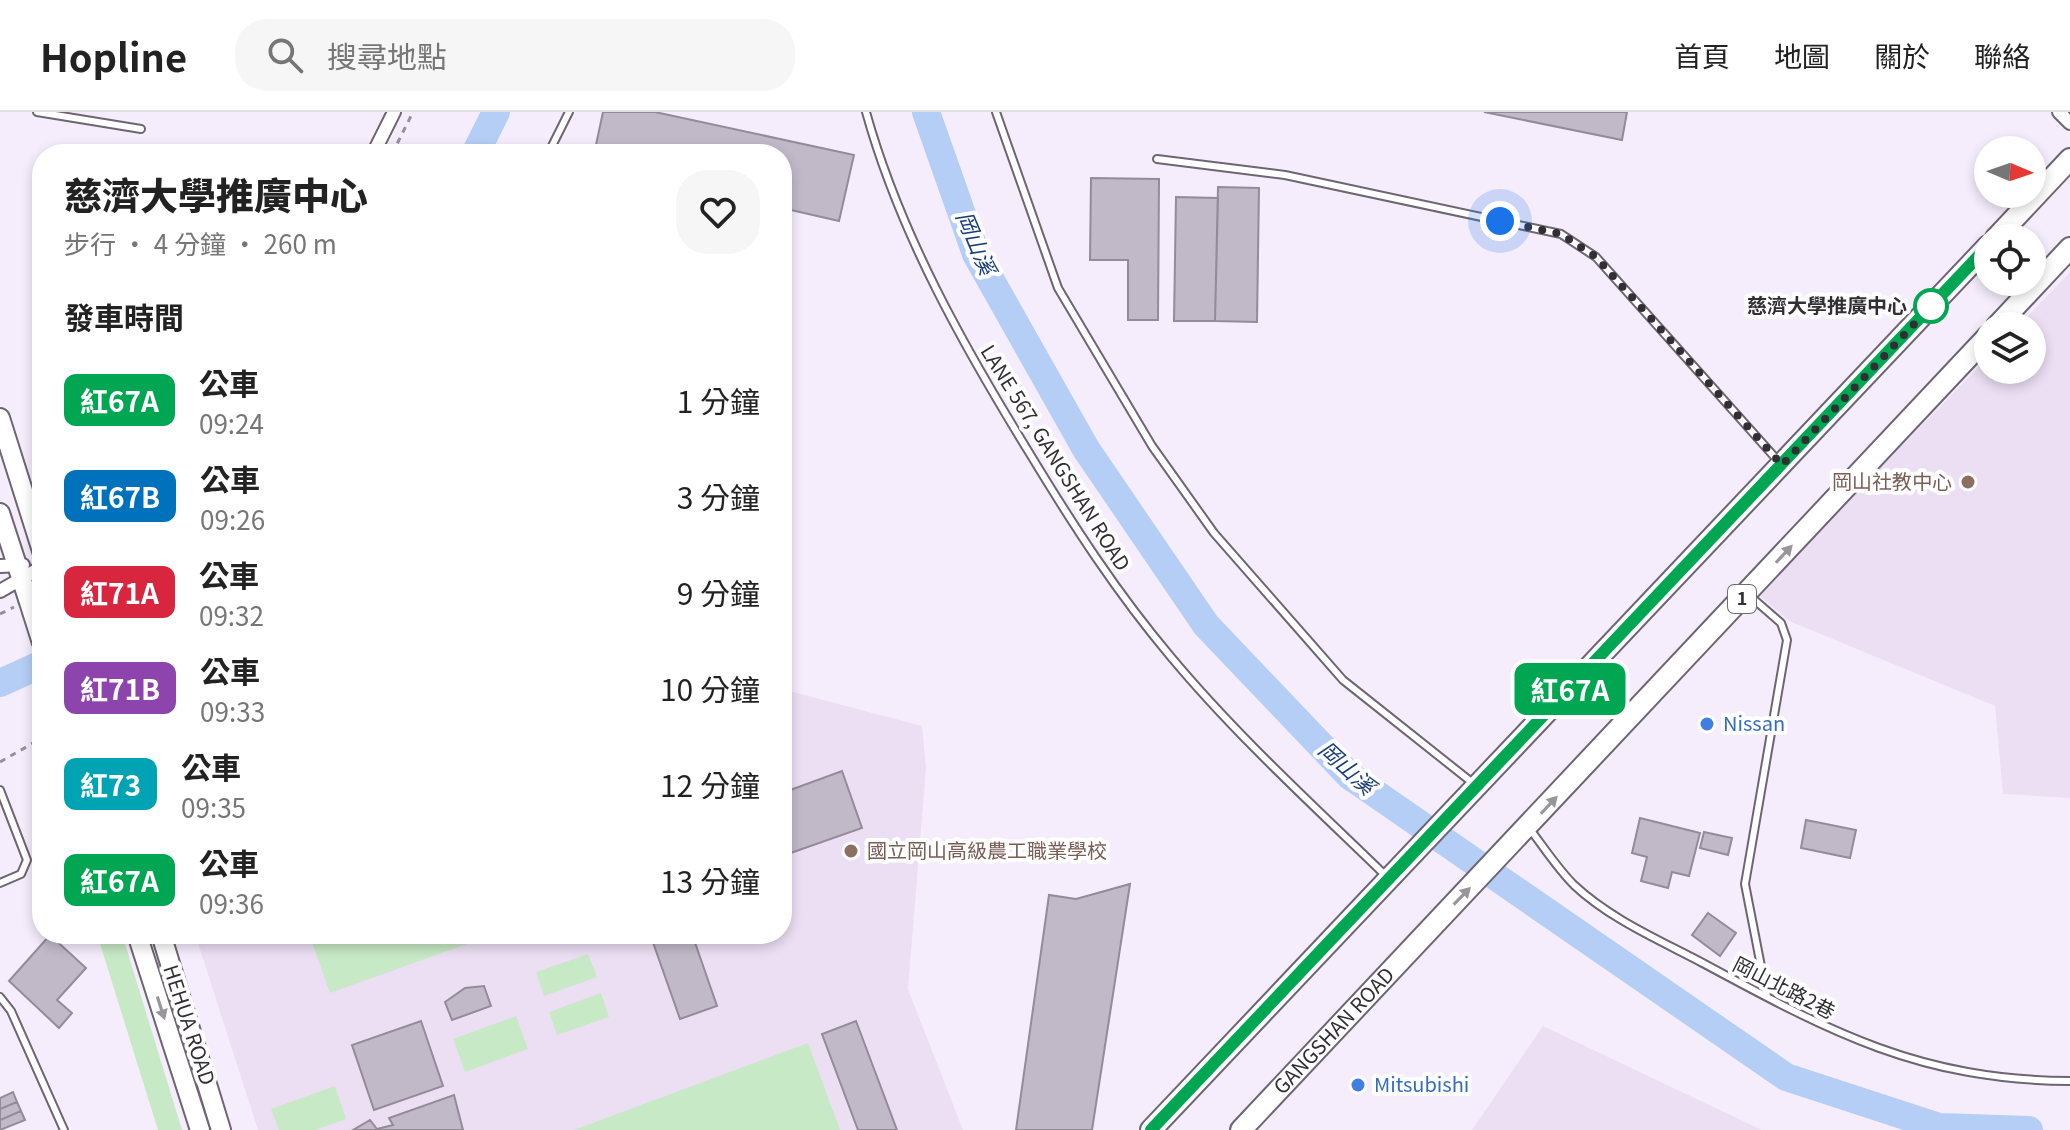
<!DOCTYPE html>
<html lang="zh-TW">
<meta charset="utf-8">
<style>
:root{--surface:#fff;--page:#f6f6f6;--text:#222;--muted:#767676;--line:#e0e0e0}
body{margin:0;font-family:Georgia,"Noto Sans TC",serif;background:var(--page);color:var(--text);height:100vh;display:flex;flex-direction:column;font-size:30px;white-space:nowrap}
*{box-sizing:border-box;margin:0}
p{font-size:26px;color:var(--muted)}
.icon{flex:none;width:44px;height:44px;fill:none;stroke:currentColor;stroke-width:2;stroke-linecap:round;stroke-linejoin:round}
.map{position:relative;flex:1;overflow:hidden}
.sheet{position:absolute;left:32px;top:32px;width:760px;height:800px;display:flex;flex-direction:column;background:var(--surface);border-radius:32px;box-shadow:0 4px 12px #0003}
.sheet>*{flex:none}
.badge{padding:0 16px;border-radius:12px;font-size:28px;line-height:52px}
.needle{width:52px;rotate:92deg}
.buttons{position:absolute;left:1974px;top:24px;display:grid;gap:16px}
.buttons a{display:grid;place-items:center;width:72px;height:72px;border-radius:50%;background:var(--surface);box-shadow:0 4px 12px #0003;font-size:40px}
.you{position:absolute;width:40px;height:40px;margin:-20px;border:6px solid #fff;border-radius:50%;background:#1a73e8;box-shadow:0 0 0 12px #1a73e833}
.map>.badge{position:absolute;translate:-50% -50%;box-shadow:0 0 0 4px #fff}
h2{padding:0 32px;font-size:30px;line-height:72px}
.round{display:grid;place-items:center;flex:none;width:84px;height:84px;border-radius:32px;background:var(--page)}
.overview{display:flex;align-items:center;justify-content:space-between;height:136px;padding:0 32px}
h1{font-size:38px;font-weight:800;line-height:60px}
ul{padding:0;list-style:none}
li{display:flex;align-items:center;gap:24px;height:96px;padding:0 32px}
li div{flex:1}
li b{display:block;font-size:30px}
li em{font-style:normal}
li .badge{min-width:88px;font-weight:700;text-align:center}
header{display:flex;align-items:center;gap:48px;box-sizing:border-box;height:112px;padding:0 40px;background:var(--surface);border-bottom:2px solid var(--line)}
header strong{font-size:38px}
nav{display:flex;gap:44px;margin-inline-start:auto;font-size:28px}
.search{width:560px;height:72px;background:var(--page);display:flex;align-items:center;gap:20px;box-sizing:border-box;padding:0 28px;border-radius:32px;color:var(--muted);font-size:30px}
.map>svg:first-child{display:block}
</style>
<header>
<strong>Hopline</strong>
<div class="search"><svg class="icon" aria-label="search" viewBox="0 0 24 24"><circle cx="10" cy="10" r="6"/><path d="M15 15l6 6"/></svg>搜尋地點</div>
<nav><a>首頁</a><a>地圖</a><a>關於</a><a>聯絡</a></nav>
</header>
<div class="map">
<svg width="2070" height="1018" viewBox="0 0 2070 1018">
<rect width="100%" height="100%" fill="#f6edfc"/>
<path fill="#ecdff4" d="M2070 160V686L2003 682 1995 594 1789 509 1758 482 1988 245V258H2032V214H2018Z
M782 577 922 614 926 656 908 877 963 1018H258L195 822H782Z
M1543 914 1663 971 1762 1018H1472Z"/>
<path fill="#c7e9c5" d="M97 822H122L182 1018H158Z
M309 822H495L330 881Z
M588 842 597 865 544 884 536 860Z
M601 881 609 905 557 923 549 900Z
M516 904 528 937 465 960 453 927Z
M808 931 840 1018H574Z
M335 974 346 1007 315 1018H279L271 997Z"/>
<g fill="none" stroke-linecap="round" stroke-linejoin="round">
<path stroke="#b5cef6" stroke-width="28" d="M926 0 976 142 1086 337 1206 513 1350 664 1786 965 1939 1015 2029 1018
M475 42 496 0
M0 571 42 552"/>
</g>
<path fill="#c2b9c8" stroke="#938b99" stroke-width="2" d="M603 0H655L854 43 839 109 782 96V42H594Z
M1484 0H1627L1622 28Z
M1091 66 1159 67 1158 208H1128V148H1090Z
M1218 75 1259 76 1257 210 1215 209Z
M1176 85 1218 86 1215 209H1174Z
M842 659 862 716 782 744V681Z
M1640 706 1700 721 1689 764 1672 760 1668 776 1641 769 1647 745 1632 741Z
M1806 708 1856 718 1850 746 1801 736Z
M1704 720 1732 726 1728 743 1700 736Z
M1130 772 1092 1018H1016L1049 783 1076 787Z
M1708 801 1736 821 1720 844 1692 823Z
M650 822H692L717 894 680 907Z
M50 823 86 856 57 888 72 901 59 916 9 869Z
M484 874 491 894 452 908 445 890 465 876Z
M421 909 443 974 374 998 352 933Z
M856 909 897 1018H858L822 922Z
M13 980 17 990 0 997V986Z
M454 983 463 1018H353L370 1008 377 1017 393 1013 389 1006Z
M17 990 21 999 0 1008V997Z
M21 999 25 1008 0 1018V1008Z"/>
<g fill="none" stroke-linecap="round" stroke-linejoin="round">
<defs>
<path id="lane" d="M37 0 141 17
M866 0C900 122 964 235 1030 342 1073 413 1117 481 1171 545 1237 624 1313 693 1387 765
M996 0 1058 176 1152 334 1214 421 1343 568 1474 672
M548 42 569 0
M1157 47 1285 63 1561 122 1596 145 1779 350
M1750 484 1781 511 1787 528 1745 772 1767 885
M0 678 27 748 21 762 0 771
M1529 716C1543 734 1557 756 1574 773 1609 806 1657 827 1699 849 1829 919 1918 968 2070 969
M0 885 11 899 64 1018"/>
<path id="street" d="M2059 0 2070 11
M373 42 394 0
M0 454 23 453
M0 479 42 455"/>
<path id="secondary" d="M0 306 42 439
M0 401 28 487
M137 822 200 1018
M161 822 221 1018"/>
<g id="primary">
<path d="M1996 126 2070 47"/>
<path d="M1997 214 2070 136"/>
<path d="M1151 1018 1988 134"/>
<path id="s1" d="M1241 1018 1988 224"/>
</g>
</defs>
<use href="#lane" stroke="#6d6572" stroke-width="10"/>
<use href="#street" stroke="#6d6572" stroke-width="16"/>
<use href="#secondary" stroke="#6d6572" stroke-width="22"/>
<use href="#primary" stroke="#6d6572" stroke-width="24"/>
<path stroke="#96909a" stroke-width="3" stroke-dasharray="6 6" stroke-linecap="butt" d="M392 42 413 0
M0 502 14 495
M0 650 42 626"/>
<use href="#lane" stroke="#fff" stroke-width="6"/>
<use href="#street" stroke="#fff" stroke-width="12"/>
<use href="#secondary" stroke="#fff" stroke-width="18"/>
<use href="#primary" stroke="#fff" stroke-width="20"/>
<defs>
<path id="secondary-bridge" d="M28 487 42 531"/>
</defs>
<use href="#secondary-bridge" stroke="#6d6572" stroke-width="22" stroke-linecap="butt"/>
<use href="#secondary-bridge" stroke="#fff" stroke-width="18"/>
</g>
<defs><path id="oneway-solid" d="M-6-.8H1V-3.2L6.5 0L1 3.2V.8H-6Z" transform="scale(2)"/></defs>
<g fill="#98969a">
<use href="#oneway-solid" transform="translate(1784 442) rotate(-47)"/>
<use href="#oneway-solid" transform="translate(1549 693) rotate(-47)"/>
<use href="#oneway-solid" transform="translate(1462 784) rotate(-46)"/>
<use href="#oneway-solid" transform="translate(161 896) rotate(72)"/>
</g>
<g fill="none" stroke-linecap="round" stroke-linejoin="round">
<defs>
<path id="line" d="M1151 1018 1988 134"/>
</defs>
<use href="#line" stroke="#fff" stroke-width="18"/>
<use href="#line" stroke="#00a651" stroke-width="12"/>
<path stroke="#312e34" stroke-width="8" stroke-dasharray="0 14.4" d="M1500 109 1561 122 1596 145 1782 353 1931 194"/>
</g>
<circle fill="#fff" stroke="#00a651" stroke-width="4" cx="1931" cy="194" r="16"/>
<g fill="#8d6e63" stroke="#fefefe" stroke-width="3">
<circle cx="1968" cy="370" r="8"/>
<circle cx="851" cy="739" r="8"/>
</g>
<g fill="#3f7fe0" stroke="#fefefe" stroke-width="3">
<circle cx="1707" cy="612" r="8"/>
<circle cx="1358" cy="973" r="8"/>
</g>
<g text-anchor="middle" stroke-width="8" stroke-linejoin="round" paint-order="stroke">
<rect fill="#fefefe" stroke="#6e6c71" stroke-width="2" x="1728" y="473" width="28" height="28" rx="6"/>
<g font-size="18" font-weight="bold" fill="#312e34">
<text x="1742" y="493">1</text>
</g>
<g font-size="20" font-weight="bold" fill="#312e34" stroke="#fefefe" text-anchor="end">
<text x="1907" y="201">慈濟大學推廣中心</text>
</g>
<g font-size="20" fill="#312e34" stroke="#fefefe">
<text transform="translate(1055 346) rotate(58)" y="7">LANE 567, GANGSHAN ROAD</text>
<text transform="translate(1784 876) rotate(27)" y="7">岡山北路2巷</text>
<text transform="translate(189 913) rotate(72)" y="7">HEHUA ROAD</text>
<text dy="7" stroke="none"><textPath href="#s1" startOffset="136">GANGSHAN ROAD</textPath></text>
</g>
<g font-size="20" fill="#785e54" stroke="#fefefe" text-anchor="end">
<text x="1952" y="377">岡山社教中心</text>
<text x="867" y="746" text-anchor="start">國立岡山高級農工職業學校</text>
</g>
<g font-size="20" fill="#366cbe" stroke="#fefefe" text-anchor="start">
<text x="1723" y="619">Nissan</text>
<text x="1374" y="980">Mitsubishi</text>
</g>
<g font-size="22" font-style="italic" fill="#193d77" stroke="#fefefe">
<text transform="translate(976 131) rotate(67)" y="8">岡山溪</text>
<text transform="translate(1347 656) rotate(42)" y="8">岡山溪</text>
</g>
</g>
</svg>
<div class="buttons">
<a><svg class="needle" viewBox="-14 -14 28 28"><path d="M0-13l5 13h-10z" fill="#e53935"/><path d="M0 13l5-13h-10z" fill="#767676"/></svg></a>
<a><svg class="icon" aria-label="locate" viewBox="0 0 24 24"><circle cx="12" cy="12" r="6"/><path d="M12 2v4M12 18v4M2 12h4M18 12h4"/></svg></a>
<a><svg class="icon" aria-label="layers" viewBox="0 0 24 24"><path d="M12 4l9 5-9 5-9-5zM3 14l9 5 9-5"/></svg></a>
</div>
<div class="you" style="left:1500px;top:109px"></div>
<b class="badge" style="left:1570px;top:577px;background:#00a651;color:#fff">紅67A</b>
<section class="sheet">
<div class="overview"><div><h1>慈濟大學推廣中心</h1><p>步行 · 4 分鐘 · 260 m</p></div><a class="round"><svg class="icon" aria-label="heart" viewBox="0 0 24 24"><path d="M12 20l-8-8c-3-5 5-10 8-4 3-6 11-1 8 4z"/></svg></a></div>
<h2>發車時間</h2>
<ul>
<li><span class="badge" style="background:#00a651;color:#fff">紅67A</span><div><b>公車</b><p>09:24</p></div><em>1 分鐘</em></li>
<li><span class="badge" style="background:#0072bc;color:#fff">紅67B</span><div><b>公車</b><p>09:26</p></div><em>3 分鐘</em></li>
<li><span class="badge" style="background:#d7263d;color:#fff">紅71A</span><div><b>公車</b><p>09:32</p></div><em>9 分鐘</em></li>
<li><span class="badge" style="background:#8e44ad;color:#fff">紅71B</span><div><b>公車</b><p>09:33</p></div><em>10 分鐘</em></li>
<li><span class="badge" style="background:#00a3b4;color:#fff">紅73</span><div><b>公車</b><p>09:35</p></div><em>12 分鐘</em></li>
<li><span class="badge" style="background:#00a651;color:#fff">紅67A</span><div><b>公車</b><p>09:36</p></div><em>13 分鐘</em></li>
</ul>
</section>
</div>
